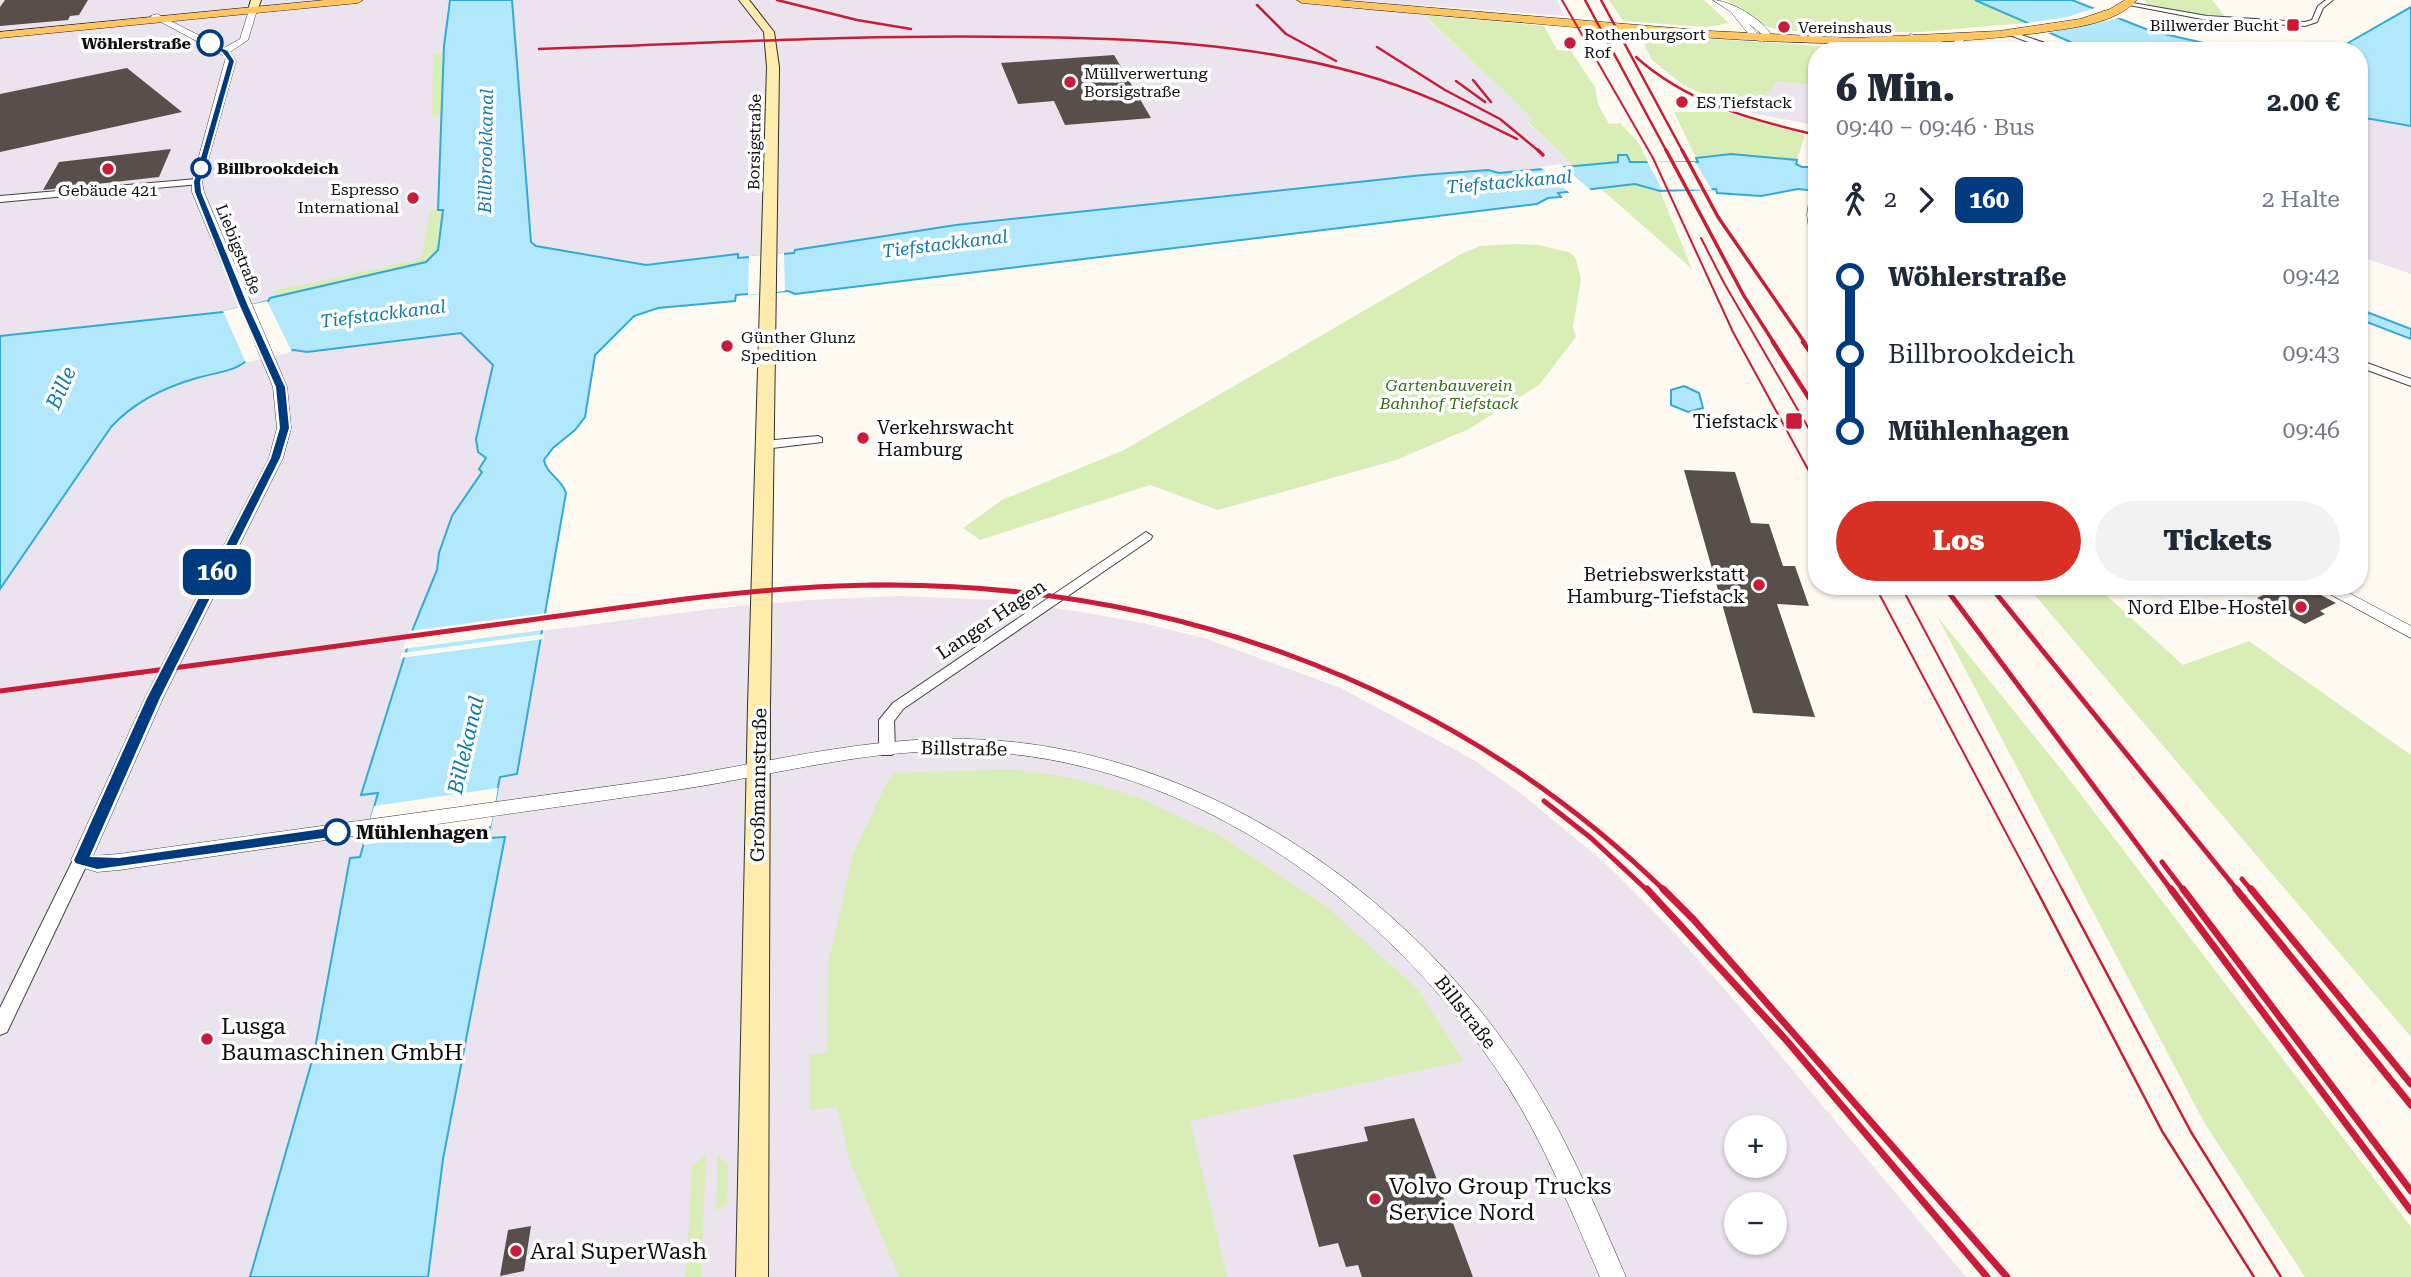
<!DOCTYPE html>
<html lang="de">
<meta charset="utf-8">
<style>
:root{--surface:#fff;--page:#f2f2f3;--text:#1f2937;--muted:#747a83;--accent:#d93025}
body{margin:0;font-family:"Roboto Serif",serif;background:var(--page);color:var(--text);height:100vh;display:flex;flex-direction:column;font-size:26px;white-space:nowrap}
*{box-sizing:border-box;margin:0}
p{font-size:23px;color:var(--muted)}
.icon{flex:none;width:38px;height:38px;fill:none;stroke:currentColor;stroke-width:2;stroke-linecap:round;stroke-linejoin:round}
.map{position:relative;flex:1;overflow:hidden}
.panel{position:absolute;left:1808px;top:42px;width:560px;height:553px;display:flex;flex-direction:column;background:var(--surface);border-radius:28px;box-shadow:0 2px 5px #0004}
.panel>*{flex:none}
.badge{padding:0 14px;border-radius:10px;font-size:24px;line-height:46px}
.fabs{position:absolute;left:1724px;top:1115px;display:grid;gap:14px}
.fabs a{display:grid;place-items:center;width:63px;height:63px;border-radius:50%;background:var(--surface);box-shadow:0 2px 5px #0004;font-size:35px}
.map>.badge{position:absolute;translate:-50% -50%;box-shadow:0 0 0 4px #fff}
.legs{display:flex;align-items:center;gap:10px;height:77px;padding:0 28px;font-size:23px}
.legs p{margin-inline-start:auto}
.summary{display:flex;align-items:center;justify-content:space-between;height:119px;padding:0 28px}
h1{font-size:38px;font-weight:800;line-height:52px}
.primary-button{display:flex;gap:14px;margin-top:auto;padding:14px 28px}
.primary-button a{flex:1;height:80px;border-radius:42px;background:var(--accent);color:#fff;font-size:28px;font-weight:800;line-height:80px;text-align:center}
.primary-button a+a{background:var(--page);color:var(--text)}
ul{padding:0 28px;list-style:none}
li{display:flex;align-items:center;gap:24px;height:77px;font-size:26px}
li i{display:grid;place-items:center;width:10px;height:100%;margin:0 9px;background:currentColor}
li i::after{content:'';width:18px;height:18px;margin:-9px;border:5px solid;border-radius:50%;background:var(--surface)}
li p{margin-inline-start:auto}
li:first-child i{background:linear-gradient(#0000 50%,currentColor 0)}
li:last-child i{background:linear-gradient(currentColor 50%,#0000 0)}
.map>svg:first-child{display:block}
</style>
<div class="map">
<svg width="2411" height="1277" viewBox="0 0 2411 1277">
<rect width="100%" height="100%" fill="#fffaf1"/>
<path fill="#ebe3ee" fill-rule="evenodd" d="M0 0H450L447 8 439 210 426 262 270 298 268 301 223 312 0 336Z
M512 0H1557L1565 16 1418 5 1424 16 1535 120 1527 122 1574 166 1499 173 1488 170 1423 175 956 225 795 250V253L737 258V254L646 265 536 246 531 242Z
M1775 82 1816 85V122L1814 125 1742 111 1760 100Z
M2359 117 2411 126V274L2359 256Z
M461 333 493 365 476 439 486 458 479 469 482 472 452 516 439 553 437 570 414 626 361 794 378 793 360 857 350 859 314 1054 250 1277H0V589L111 427 134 406 155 393 196 378 238 367 245 362 294 350 307 351Z
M900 596 995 600 1076 611 1143 623 1207 639 1341 688 1474 760 1519 792 1603 861 1672 930 1735 1001 1966 1277H428L443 1159 505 837 488 839 500 777 517 774 541 631 711 609 808 600ZM1736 1127H1774V1166H1736ZM1736 1204H1774V1242H1736Z"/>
<path fill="#d9edb7" d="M1609 0H1704L1729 23 1706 27 1623 21Z
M1726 0H1975L2027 23 1921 32 1784 31 1765 26Z
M2145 0H2212L2226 17 2190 15 2148 6Z
M1424 15 1544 26 1557 50 1571 51 1595 87 1598 104 1609 124 1620 123 1638 142 1648 162H1629L1627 155H1618V162L1574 166 1527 121 1534 120Z
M1639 34 1893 51H1816V85L1775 82C1769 96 1755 103 1742 111L1683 85 1652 60Z
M445 53 442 115 432 117 433 55Z
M1674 112H1726L1805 135 1797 160 1731 154 1696 158Z
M1635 184 1660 191 1692 269 1600 188Z
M443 209 438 250 426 262 276 296 273 291 421 259 430 211Z
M1516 244 1539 245 1571 253 1576 259 1581 279 1573 327 1576 337 1539 385 1469 429 1396 460 1218 510 1150 485 980 540 963 528 1002 500 1124 450 1463 253 1480 246Z
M2027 586H2096L2183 665 2249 641 2411 755V1037Z
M1937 616 2069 779 2411 1227V1277H2305L2205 1124Z
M1012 769 1074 778 1138 797 1222 837 1325 905 1417 989 1464 1061 1190 1121 1227 1277H899L850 1162 837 1107 810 1110 809 1055 827 1052 828 965 853 854 887 782 894 773Z
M706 1155 701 1277H686L692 1166Z
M718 1155 728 1165 727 1204 716 1211Z"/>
<path fill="#b1e8fb" stroke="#32aad7" stroke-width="2" d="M450 0H512L531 242 536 246 646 265 738 254V258L794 253 795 250 956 225 1423 175 1488 170 1499 173 1618 162V155H1627L1630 162H1698L1696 158 1731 154 1797 160 1796 164 1802 167H1816V191L1798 189 1761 196 1717 193 1716 189 1660 191 1635 184 1558 193 1561 197 1548 198 1537 204 795 294 788 291 736 295 735 301 658 308 634 316 595 355 585 417 575 430 553 448 544 460C546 474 562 479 566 493L517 774 500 777 488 838 505 837 443 1159 428 1277H250L314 1054 350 858 360 857 378 793 361 795 414 626 437 570 439 553 452 516 482 472 479 469 486 458 478 452 476 439 493 365 461 333 307 352 294 350 245 362C232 372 213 373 197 378 165 387 134 402 111 427L0 589V336L223 312 268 301 270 298 426 262 438 250 443 210H438L444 46Z
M1975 0H2072L2151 31 2239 51H2091Z
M2411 7V126L2359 117V51H2337L2351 45 2348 43Z
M2359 309 2411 329V339L2359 319Z
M1684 386 1699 393 1703 408 1688 412 1671 405V390Z"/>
<path fill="#fffaf1" d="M2098 7 2124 17 2044 34 2020 24 2067 17Z
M1647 161 1695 162 1712 190 1662 189Z
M1560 164 1593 192 1572 195 1540 167Z
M784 253 785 291 748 295 749 256Z
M267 301 292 352 246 363 223 311Z
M547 613 544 630 403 649 409 631Z
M544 634 543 639 400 658 402 653Z
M498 788 491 826 363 845 374 806Z"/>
<path fill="#584e4a" d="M5 0H88L79 15 70 16 68 20 0 26V7Z
M1114 55 1151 118 1065 125 1054 101 1018 104 1001 63Z
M127 68 182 112 0 152V94Z
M171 149 159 177 43 190 59 162Z
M1684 470 1735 472 1751 523 1769 524 1783 566H1795L1809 606 1777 604 1815 717 1753 713Z
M2281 586H2304L2336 603 2320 611 2325 614 2305 624 2257 598Z
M1414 1118 1473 1277H1362L1358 1265 1346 1267 1338 1243 1319 1247 1293 1155 1368 1141 1364 1127Z
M531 1226 524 1271 500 1276 508 1230Z"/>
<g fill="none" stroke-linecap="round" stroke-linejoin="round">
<defs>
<path id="minor" d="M2326 0H2333L2323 8 2317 22 2305 26 2207 20 2124 4 2127 2 2207 16 2305 22 2312 20 2318 6Z
M2009 31 2063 49V51H2052L2007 34Z
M197 179 200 180V184L0 202V196Z
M2359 360 2411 379V386L2359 367Z
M818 436 822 438V442L764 449 758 445 764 441Z
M1146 532 1152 536 1151 539 903 709 894 721 895 751 892 755H882L879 751V720L893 703Z
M81 854 87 856 89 860 7 1032 0 1035V1008L73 860 75 856Z"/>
<path id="tertiary" d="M1713 0C1730 0 1764 20 1772 36L1762 42 1751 37 1731 12ZM1749 24 1763 35 1757 33Z
M253 7 257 10 248 40 230 52 236 61 202 182 204 192 287 387 291 428 283 458 163 698 93 856 119 854C300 829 481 804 662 779 764 764 865 736 969 739 1193 745 1405 887 1524 1071 1566 1135 1596 1208 1626 1277H1600C1571 1211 1544 1142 1505 1082 1382 895 1176 747 945 751 852 752 761 778 670 791 486 817 303 843 119 870L97 872 74 865 71 860 145 698 269 458 277 428 273 387 192 192V182L226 57 150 16 157 14 224 48 240 39 249 10Z
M1911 34 1941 41 1949 51H1940L1935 45 1916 39 1929 51H1919L1906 39Z
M1958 37 1965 39 1963 42 1964 51H1955L1954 42Z
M1816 184V240L1810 236 1807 215 1811 187Z
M2315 586H2336L2411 626V638Z"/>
<path id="secondary" d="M251 0H261L257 12 248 10Z
M739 0H749L774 32 779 67 770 706 768 1277H736L748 706 767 67 764 32Z"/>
<path id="primary" d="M325 0H363L358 3 0 38V32Z
M1297 0H1338L1710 31 1854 38 1999 31 2080 19 2110 9 2125 0H2137C2114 25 2070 28 2038 33 1895 52 1752 42 1609 30 1507 21 1404 13 1302 3Z"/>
</defs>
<use href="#minor" stroke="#424242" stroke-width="2"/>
<use href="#tertiary" stroke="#424242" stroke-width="1"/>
<use href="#secondary" stroke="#313131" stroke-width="2"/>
<use href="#primary" stroke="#202020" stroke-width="1"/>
<use href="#minor" fill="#fff" fill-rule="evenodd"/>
<use href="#tertiary" fill="#fff" fill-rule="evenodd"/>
<use href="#secondary" fill="#ffecac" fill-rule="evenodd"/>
<use href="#primary" fill="#ffc561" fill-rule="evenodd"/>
<path stroke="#ca1b39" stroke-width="2" d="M1562 0 1653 158 1733 332 1816 484
M1701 238 1724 283 1816 441
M1875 586 2037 891
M1901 586 2063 891"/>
<path stroke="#ca1b39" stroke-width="2.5" d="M2036 889 2162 1131 2254 1277
M2062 889 2191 1132 2281 1277"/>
<path stroke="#ca1b39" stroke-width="2.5" d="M777 0 857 20 911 29
M1585 0 1667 152
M1601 0 1683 152
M1257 5 1286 34 1336 61
M1377 47 1445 90 1500 119 1540 152
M539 49C699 44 860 34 1020 37 1135 38 1250 43 1361 74 1416 89 1466 114 1517 139
M1636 57C1685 101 1745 118 1808 133
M1473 80 1491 102
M1456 81 1485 102"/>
<path stroke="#ca1b39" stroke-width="3.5" d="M1538 150 1543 155
M1666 150 1744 296 1774 343
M1682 150 1718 217 1805 343"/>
<path stroke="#ca1b39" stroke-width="4.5" d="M1773 342 1816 409
M1803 342 1816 360
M869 585H895"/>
<path stroke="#ca1b39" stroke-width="5" d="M1944 586 2172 891
M1990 586 2238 891
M0 691C172 669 343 645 515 622 622 608 730 590 838 586 1146 574 1443 675 1665 891
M1544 801 1591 838 1648 891
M2162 862 2184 891
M2242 879 2252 891"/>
<path stroke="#ca1b39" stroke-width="7" d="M1647 889 1787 1041 1987 1277
M1663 889 1694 920 2007 1277
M2171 889 2411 1211
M2183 889 2411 1191
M2236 889 2411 1105
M2251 889 2411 1084"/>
</g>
<path fill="#003b80" stroke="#fff" stroke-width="2" d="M207 41 228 50 235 61 201 182 202 192 249 306 286 387 290 428 281 458 161 698 91 856 119 857 337 826 345 832 337 837 97 870 75 864 73 860 146 698 270 458 279 428 275 387 239 306 194 192 193 182 228 61 222 53 207 44Z"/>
<g fill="#ca1b39" stroke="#fff" stroke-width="2.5">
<rect x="2286" y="18" width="14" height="14" rx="3.5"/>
<circle cx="1784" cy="27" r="7"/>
<circle cx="1570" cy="43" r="7"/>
<circle cx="1070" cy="82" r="7"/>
<circle cx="1682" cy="102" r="7"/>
<circle cx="108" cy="169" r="7"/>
<circle cx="413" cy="198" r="7"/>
<circle cx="727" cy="346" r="7"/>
<rect x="1785" y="412" width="18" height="18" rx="3.5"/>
<circle cx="863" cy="438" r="7"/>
<circle cx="1759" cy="585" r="7"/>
<circle cx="2301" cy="607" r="7"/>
<circle cx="207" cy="1039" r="7"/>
<circle cx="1375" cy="1199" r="7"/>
<circle cx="516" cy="1251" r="7"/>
</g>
<g fill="#fff" stroke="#003b80" stroke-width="3.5">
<circle cx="210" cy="43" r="12"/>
<circle cx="201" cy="168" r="9"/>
<circle cx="337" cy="832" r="12"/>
</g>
<g text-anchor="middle" stroke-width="7" stroke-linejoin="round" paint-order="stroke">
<g font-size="16" fill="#0f0f0f" stroke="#fff" text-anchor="start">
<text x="2279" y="31" text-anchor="end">Billwerder Bucht</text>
<text x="1798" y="33">Vereinshaus</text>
<text x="1584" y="40">Rothenburgsort<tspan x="1584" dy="18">Rof</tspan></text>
<text x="1084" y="79">Müllverwertung<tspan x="1084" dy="18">Borsigstraße</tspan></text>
<text x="1696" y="108">ES Tiefstack</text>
<text x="399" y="195" text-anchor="end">Espresso<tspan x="399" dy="18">International</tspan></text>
<text x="108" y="196" text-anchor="middle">Gebäude 421</text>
<text x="741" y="343">Günther Glunz<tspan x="741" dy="18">Spedition</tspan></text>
</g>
<g font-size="16" font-weight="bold" fill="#0f0f0f" stroke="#fff" text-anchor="end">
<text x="191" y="49">Wöhlerstraße</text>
<text x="217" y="174" text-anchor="start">Billbrookdeich</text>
</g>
<g font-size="16" fill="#0f0f0f" stroke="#fff">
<text transform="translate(754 142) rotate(-89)" y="6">Borsigstraße</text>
<text transform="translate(239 249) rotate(68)" y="6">Liebigstraße</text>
</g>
<g font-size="16" font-style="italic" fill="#356c19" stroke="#fff">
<text x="1449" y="391">Gartenbauverein<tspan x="1449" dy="18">Bahnhof Tiefstack</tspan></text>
</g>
<g font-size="18" font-style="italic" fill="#0e79ab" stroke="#fff">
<text transform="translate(486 151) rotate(-89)" y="6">Billbrookkanal</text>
<text transform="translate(1509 182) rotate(-5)" y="6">Tiefstackkanal</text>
<text transform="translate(945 244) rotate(-7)" y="6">Tiefstackkanal</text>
<text transform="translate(383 314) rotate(-7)" y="6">Tiefstackkanal</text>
</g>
<g font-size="19" fill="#0f0f0f" stroke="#fff" text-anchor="end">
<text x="1778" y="428">Tiefstack</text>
<text x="877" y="434" text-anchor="start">Verkehrswacht<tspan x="877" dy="22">Hamburg</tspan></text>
<text x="1745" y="581">Betriebswerkstatt<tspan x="1745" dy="22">Hamburg-Tiefstack</tspan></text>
<text x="2287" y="614">Nord Elbe-Hostel</text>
</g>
<g font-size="19" fill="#0f0f0f" stroke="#fff">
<text transform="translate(991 619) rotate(-34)" y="7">Langer Hagen</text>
<text transform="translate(964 748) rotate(1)" y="7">Billstraße</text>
<text transform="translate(758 785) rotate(-89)" y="7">Großmannstraße</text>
<text transform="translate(1466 1012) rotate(52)" y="7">Billstraße</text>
</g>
<g font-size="19" font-weight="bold" fill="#0f0f0f" stroke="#fff" text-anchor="start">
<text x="356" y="839">Mühlenhagen</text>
</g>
<g font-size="21" font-style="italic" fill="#0e79ab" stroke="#fff">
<text transform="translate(61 388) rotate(-66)" y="7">Bille</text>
<text transform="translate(466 745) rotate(-77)" y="7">Billekanal</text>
</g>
<g font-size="23" fill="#0f0f0f" stroke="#fff" text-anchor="start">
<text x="221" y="1034">Lusga<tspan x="221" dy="26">Baumaschinen GmbH</tspan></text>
<text x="1389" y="1194">Volvo Group Trucks<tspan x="1389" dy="26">Service Nord</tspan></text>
<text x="530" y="1259">Aral SuperWash</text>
</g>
</g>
</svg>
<div class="fabs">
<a>+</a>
<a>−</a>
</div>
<b class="badge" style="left:217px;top:572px;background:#003b80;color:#fff">160</b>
<section class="panel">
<div class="summary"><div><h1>6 Min.</h1><p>09:40 – 09:46 · Bus</p></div><b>2.00 €</b></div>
<div class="legs"><svg class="icon" aria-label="walk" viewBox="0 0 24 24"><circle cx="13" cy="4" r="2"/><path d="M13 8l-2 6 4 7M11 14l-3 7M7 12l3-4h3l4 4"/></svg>2<svg class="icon" aria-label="forward" viewBox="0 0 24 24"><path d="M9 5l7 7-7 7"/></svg><b class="badge" style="background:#003b80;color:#fff">160</b><p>2 Halte</p></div>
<ul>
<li><i style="color:#003b80"></i><b>Wöhlerstraße</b><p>09:42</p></li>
<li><i style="color:#003b80"></i><span>Billbrookdeich</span><p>09:43</p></li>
<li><i style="color:#003b80"></i><b>Mühlenhagen</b><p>09:46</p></li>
</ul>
<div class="primary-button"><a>Los</a><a>Tickets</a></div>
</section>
</div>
